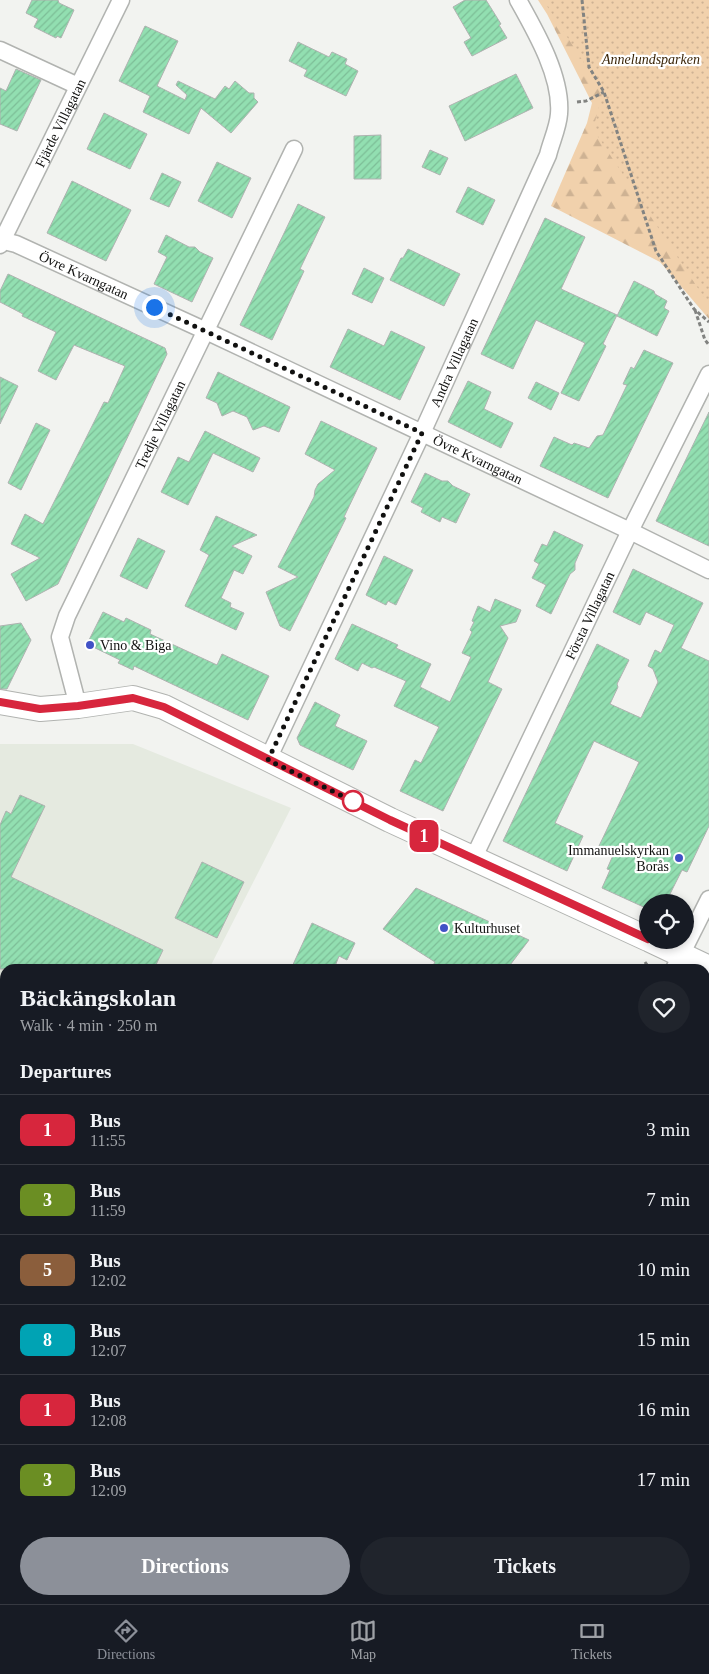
<!DOCTYPE html>
<meta charset="utf-8">
<style>
:root{--surface:#171b24;--page:#20242c;--text:#f1f3f6;--muted:#9ea1a6;--line:#363941;--accent:#8c9099}
body{margin:0;font-family:"Times New Roman",serif;background:var(--page);color:var(--text);height:100vh;display:flex;flex-direction:column;font-size:19px;white-space:nowrap}
*{box-sizing:border-box;margin:0}
p{font-size:16px;color:var(--muted)}
.icon{flex:none;width:28px;height:28px;fill:none;stroke:currentColor;stroke-width:2;stroke-linecap:round;stroke-linejoin:round}
.map{position:relative;flex:1;overflow:hidden}
.sheet{position:absolute;left:0px;top:964px;width:710px;height:641px;display:flex;flex-direction:column;background:var(--surface);border-radius:15px 15px 0 0;box-shadow:0 2px 8px #0003}
.sheet>*{flex:none}
.badge{padding:0 10px;border-radius:8px;font-size:18px;line-height:32px}
.buttons{position:absolute;left:639px;top:894px;display:grid;gap:10px}
.buttons a{display:grid;place-items:center;width:55px;height:55px;border-radius:50%;background:var(--surface);box-shadow:0 2px 8px #0003;font-size:25px}
.you{position:absolute;width:25px;height:25px;margin:-12px;border:4px solid #fff;border-radius:50%;background:#1a73e8;box-shadow:0 0 0 8px #1a73e833}
.map>.badge{position:absolute;translate:-50% -50%;box-shadow:0 0 0 2px #fff}
h2{padding:0 20px;font-size:19px;line-height:45px}
.round{display:grid;place-items:center;flex:none;width:52px;height:52px;border-radius:26px;background:var(--page)}
.summary{display:flex;align-items:center;justify-content:space-between;height:85px;padding:0 20px}
h1{font-size:24px;font-weight:700;line-height:38px}
.button{display:flex;gap:10px;margin-top:auto;padding:10px 20px}
.button a{flex:1;height:58px;border-radius:30px;background:var(--accent);color:#fff;font-size:20px;font-weight:700;line-height:58px;text-align:center}
.button a+a{background:var(--page);color:var(--text)}
ul{padding:0;list-style:none}
li{display:flex;align-items:center;gap:15px;height:70px;padding:0 20px;border-top:1px solid var(--line)}
li div{flex:1}
li b{display:block;font-size:19px}
li em{font-style:normal}
li .badge{min-width:55px;font-weight:700;text-align:center}
.menu{display:flex;justify-content:space-around;align-items:center;height:70px;border-top:1px solid var(--line);background:var(--surface);font-size:14px;color:var(--muted)}
.menu a{display:grid;justify-items:center;gap:2px}
.menu .active{color:var(--accent)}
.map>svg:first-child{display:block}
</style>
<div class="map">
<svg width="709" height="1604" viewBox="0 0 709 1604">
<defs>
<pattern id="forest-firs" width="22" height="20" patternUnits="userSpaceOnUse" patternTransform="scale(1.25)"><rect width="22" height="20" fill="#f1d1ac"/><path d="M5 1l3.5 6h-7zM16 11l3.5 6h-7z" fill="#ceb293"/></pattern>
<pattern id="park-dots" width="8" height="8" patternUnits="userSpaceOnUse" patternTransform="scale(1.25)"><rect width="8" height="8" fill="#f1d1ac"/><path d="M2 2h.1M6 6h.1" fill="none" stroke="#ceb293" stroke-width="1.8" stroke-linecap="round"/></pattern>
<pattern id="building-hatch" width="6" height="6" patternUnits="userSpaceOnUse" patternTransform="scale(1.25)"><rect width="6" height="6" fill="#92dfb1"/><path d="M-1 1l2-2M0 6l6-6M5 7l2-2" fill="none" stroke="#7dbe97"/></pattern>
</defs>
<rect width="100%" height="100%" fill="#f2f3f0"/>
<path fill="#e5eae0" d="M0 744H133L291 808 209 969H5V1287L0 1285Z"/>
<path fill="url(#forest-firs)" d="M538 0H709V319L660 262 551 206 587 123 592 103 547 14Z"/>
<path fill="url(#park-dots)" d="M543 0H709V305L593 129 603 92Z"/>
<path fill="url(#building-hatch)" stroke="#afb2b0" d="M32 0H58L59 3 74 10 61 38 57 36 56 38 34 27 38 19 26 13Z
M465 0H486L501 24 499 25 507 38 472 56 464 42 471 38 453 7Z
M145 26 178 41 157 86 185 100 187 95 176 85 178 81 215 99 225 86 229 89 235 81 249 93H254V98L258 102 231 133 201 108 189 134 143 112 150 96 119 81Z
M298 42 329 57 332 52 347 59 345 64 358 71 346 96 304 76 307 70 289 61Z
M16 69 41 80 17 131 0 124V88L6 91Z
M516 74 533 108 465 141 449 106Z
M104 113 147 134 130 169 87 149Z
M381 135V179H354V136Z
M430 150 448 158 440 175 422 167Z
M217 162 251 178 232 218 198 201Z
M162 173 181 182 169 207 150 199Z
M72 181 131 210 106 261 47 233Z
M468 187 495 200 483 225 456 212Z
M298 204 325 217 300 269 304 271 272 340 240 325Z
M545 218 585 237 561 289 617 315 603 344 606 346 579 401 561 393 585 343 536 320 513 369 481 354Z
M166 235 189 247H195L200 252 213 258 192 302 154 284 167 257 158 252Z
M408 249 460 274 444 306 390 280 401 258H403Z
M364 268 384 278 372 303 352 294Z
M8 274 165 348 167 354 58 584 26 601 11 574 40 558 11 544 25 514 43 524 104 402 108 403 125 366 74 345 56 380 38 371 56 332 22 316 23 314 0 302V291Z
M634 281 654 291 655 294 667 301 664 308 669 311 657 336 617 316Z
M348 329 384 346 391 331 425 347 400 400 330 367Z
M644 350 673 363 608 498 540 466 554 437 572 445 574 443 589 448 597 436 603 435 627 385 623 384 631 367 634 369Z
M218 372 290 407 279 432 264 426 253 430 247 417 233 411 222 416 217 403 206 398Z
M0 377 18 386 0 424Z
M468 381 491 392 484 409 513 423 501 448 448 422Z
M536 382 559 393 551 410 528 398Z
M709 412V546L656 521Z
M321 421 377 448 344 517 346 518 290 631 280 626 266 592 298 577 278 567 314 497 315 490 318 484 335 470 305 454Z
M36 423 50 430 21 490 8 483Z
M205 431 260 458 253 472 213 453 188 505 161 492 178 457 189 462Z
M425 473 442 481H448L453 486 470 494 456 523 442 517 440 522 421 512 423 508 411 502Z
M216 516 257 535 232 546 252 556 243 574 234 570 221 598 231 603 230 607 244 613 236 630 185 606 209 555 200 550Z
M554 531 583 545 575 563V570L570 574 551 614 536 606 546 585 532 578 539 564 534 561 542 544 547 546Z
M138 538 165 551 147 589 120 576Z
M384 556 413 570 396 605 388 601 386 605 366 595Z
M633 569 703 603 681 648 709 661V826L687 872 682 870 668 898 664 896 661 902H648V909L602 888 610 870 607 869 614 853 599 846 639 762 594 741 555 823 583 836 567 871 503 841 597 644 629 660 617 684 618 687 610 704 641 718 658 682 653 669 648 666 655 650 661 653 674 625 646 612 640 625 613 612Z
M495 599 521 610 516 622 500 626 508 638 488 682 502 689 443 811 400 791 415 760 421 763 439 727 394 706 406 681 374 667 372 668 362 663 358 671 335 659 352 624 398 645 396 648 431 664 420 687 450 702 471 657 462 653 472 632 470 630 474 622 472 621 478 606 490 612Z
M103 612 124 622 126 618 151 630 150 634 217 665 222 654 269 676 248 720 134 666 133 670 118 663 120 660 87 644Z
M21 623 31 640 7 689H0V626Z
M315 702 340 715 335 726 367 741 353 770 300 745 297 738Z
M20 795 45 806 11 877 163 950 154 969H0V825L6 811 11 814Z
M202 862 244 882 217 938 175 918Z
M416 888 529 940 507 969H431L435 962 383 929Z
M312 923 355 943 347 960 339 956 334 969H291Z"/>
<g fill="none" stroke-linecap="round" stroke-linejoin="round">
<defs>
<path id="lane" d="M548 1604 550 1600
M622 1604 625 1600"/>
<g id="street">
<path d="M0 50 78 86"/>
<path id="s1" d="M0 240 16 244 206 331 630 531 709 570"/>
<path id="s2" d="M0 245 121 0"/>
<path id="s3" d="M78 706 60 637 67 616 294 149"/>
<path id="s4" d="M268 759 422 433 548 155C551 142 558 128 559 114 562 77 536 32 518 0"/>
<path id="s5" d="M473 859 630 531 709 374"/>
<path d="M674 969 709 899"/>
<path d="M0 1298 5 1300"/>
<path d="M0 1462 5 1461"/>
<path d="M705 1525 709 1527"/>
<path d="M380 1604 382 1600"/>
</g>
<path id="secondary" d="M0 702 40 709 78 706 133 698 164 707 390 820 648 939
M650 940 709 968"/>
</defs>
<use href="#lane" stroke="#b1b3b0" stroke-width="11"/>
<use href="#street" stroke="#b1b3b0" stroke-width="19"/>
<use href="#secondary" stroke="#b1b3b0" stroke-width="26"/>
<path stroke="#828381" stroke-width="3" stroke-dasharray="4 2.5" stroke-linecap="butt" d="M582 0 589 67 604 92 656 251 694 309 709 322
M577 102 586 101 604 92
M695 310 705 340 709 345
M645 962 650 969
M0 1590 5 1579
M163 1604 165 1600"/>
<use href="#lane" stroke="#fff" stroke-width="9"/>
<use href="#street" stroke="#fff" stroke-width="16"/>
<use href="#secondary" stroke="#fff" stroke-width="24"/>
</g>
<g fill="none" stroke-linecap="round" stroke-linejoin="round">
<defs>
<path id="line" d="M0 702 40 709 78 706 133 698 164 707 390 820 648 939"/>
</defs>
<use href="#line" stroke="#fff" stroke-width="11"/>
<use href="#line" stroke="#d7263d" stroke-width="8"/>
<path stroke="#111110" stroke-width="5" stroke-dasharray="0 9" d="M154 307 422 433 268 760 353 801"/>
</g>
<g fill="#4152c6" stroke="#fff" stroke-width="2">
<circle cx="90" cy="645" r="5"/>
<circle cx="679" cy="858" r="5"/>
<circle cx="444" cy="928" r="5"/>
</g>
<circle fill="#fff" stroke="#d7263d" stroke-width="2.5" cx="353" cy="801" r="10"/>
<g text-anchor="middle" stroke-width="4.5" stroke-linejoin="round" paint-order="stroke">
<g font-size="14" font-style="italic" fill="#3a2508" stroke="#fff">
<text x="651" y="64">Annelundsparken</text>
</g>
<g font-size="14" fill="#111110" stroke="#fff">
<text dy="5" stroke="none"><textPath href="#s2" startOffset="136">Fjärde Villagatan</textPath></text>
<text dy="5" stroke="none"><textPath href="#s1" startOffset="91">Övre Kvarngatan</textPath></text>
<text dy="5" stroke="none"><textPath href="#s4" startOffset="438">Andra Villagatan</textPath></text>
<text dy="5" stroke="none"><textPath href="#s3" startOffset="306">Tredje Villagatan</textPath></text>
<text dy="5" stroke="none"><textPath href="#s1" startOffset="526">Övre Kvarngatan</textPath></text>
<text dy="5" stroke="none"><textPath href="#s5" startOffset="270">Första Villagatan</textPath></text>
</g>
<g font-size="14" fill="#111110" stroke="#fff" text-anchor="start">
<text x="100" y="650">Vino &amp; Biga</text>
<text x="669" y="855" text-anchor="end">Immanuelskyrkan<tspan x="669" dy="16">Borås</tspan></text>
<text x="454" y="933">Kulturhuset</text>
</g>
</g>
</svg>
<div class="buttons">
<a><svg class="icon" aria-label="locate" viewBox="0 0 24 24"><circle cx="12" cy="12" r="6"/><path d="M12 2v4M12 18v4M2 12h4M18 12h4"/></svg></a>
</div>
<div class="you" style="left:154px;top:307px"></div>
<b class="badge" style="left:424px;top:836px;background:#d7263d;color:#fff">1</b>
<section class="sheet">
<div class="summary"><div><h1>Bäckängskolan</h1><p>Walk · 4 min · 250 m</p></div><a class="round"><svg class="icon" aria-label="heart" viewBox="0 0 24 24"><path d="M12 20l-8-8c-3-5 5-10 8-4 3-6 11-1 8 4z"/></svg></a></div>
<h2>Departures</h2>
<ul>
<li><span class="badge" style="background:#d7263d;color:#fff">1</span><div><b>Bus</b><p>11:55</p></div><em>3 min</em></li>
<li><span class="badge" style="background:#6b8e23;color:#fff">3</span><div><b>Bus</b><p>11:59</p></div><em>7 min</em></li>
<li><span class="badge" style="background:#8b5e3c;color:#fff">5</span><div><b>Bus</b><p>12:02</p></div><em>10 min</em></li>
<li><span class="badge" style="background:#00a3b4;color:#fff">8</span><div><b>Bus</b><p>12:07</p></div><em>15 min</em></li>
<li><span class="badge" style="background:#d7263d;color:#fff">1</span><div><b>Bus</b><p>12:08</p></div><em>16 min</em></li>
<li><span class="badge" style="background:#6b8e23;color:#fff">3</span><div><b>Bus</b><p>12:09</p></div><em>17 min</em></li>
</ul>
<div class="button"><a>Directions</a><a>Tickets</a></div>
</section>
</div>
<nav class="menu">
<a class="active"><svg class="icon" aria-label="directions" viewBox="0 0 24 24"><path d="M12 3l9 9-9 9-9-9zM9 14v-3h6M13 9l2 2-2 2"/></svg>Directions</a>
<a><svg class="icon" aria-label="map" viewBox="0 0 24 24"><path d="M3 6l6-2 6 2 6-2v14l-6 2-6-2-6 2zM9 4v14M15 6v14"/></svg>Map</a>
<a><svg class="icon" aria-label="tickets" viewBox="0 0 24 24"><path d="M3 7h18v10H3zM15 7v10"/></svg>Tickets</a>
</nav>
